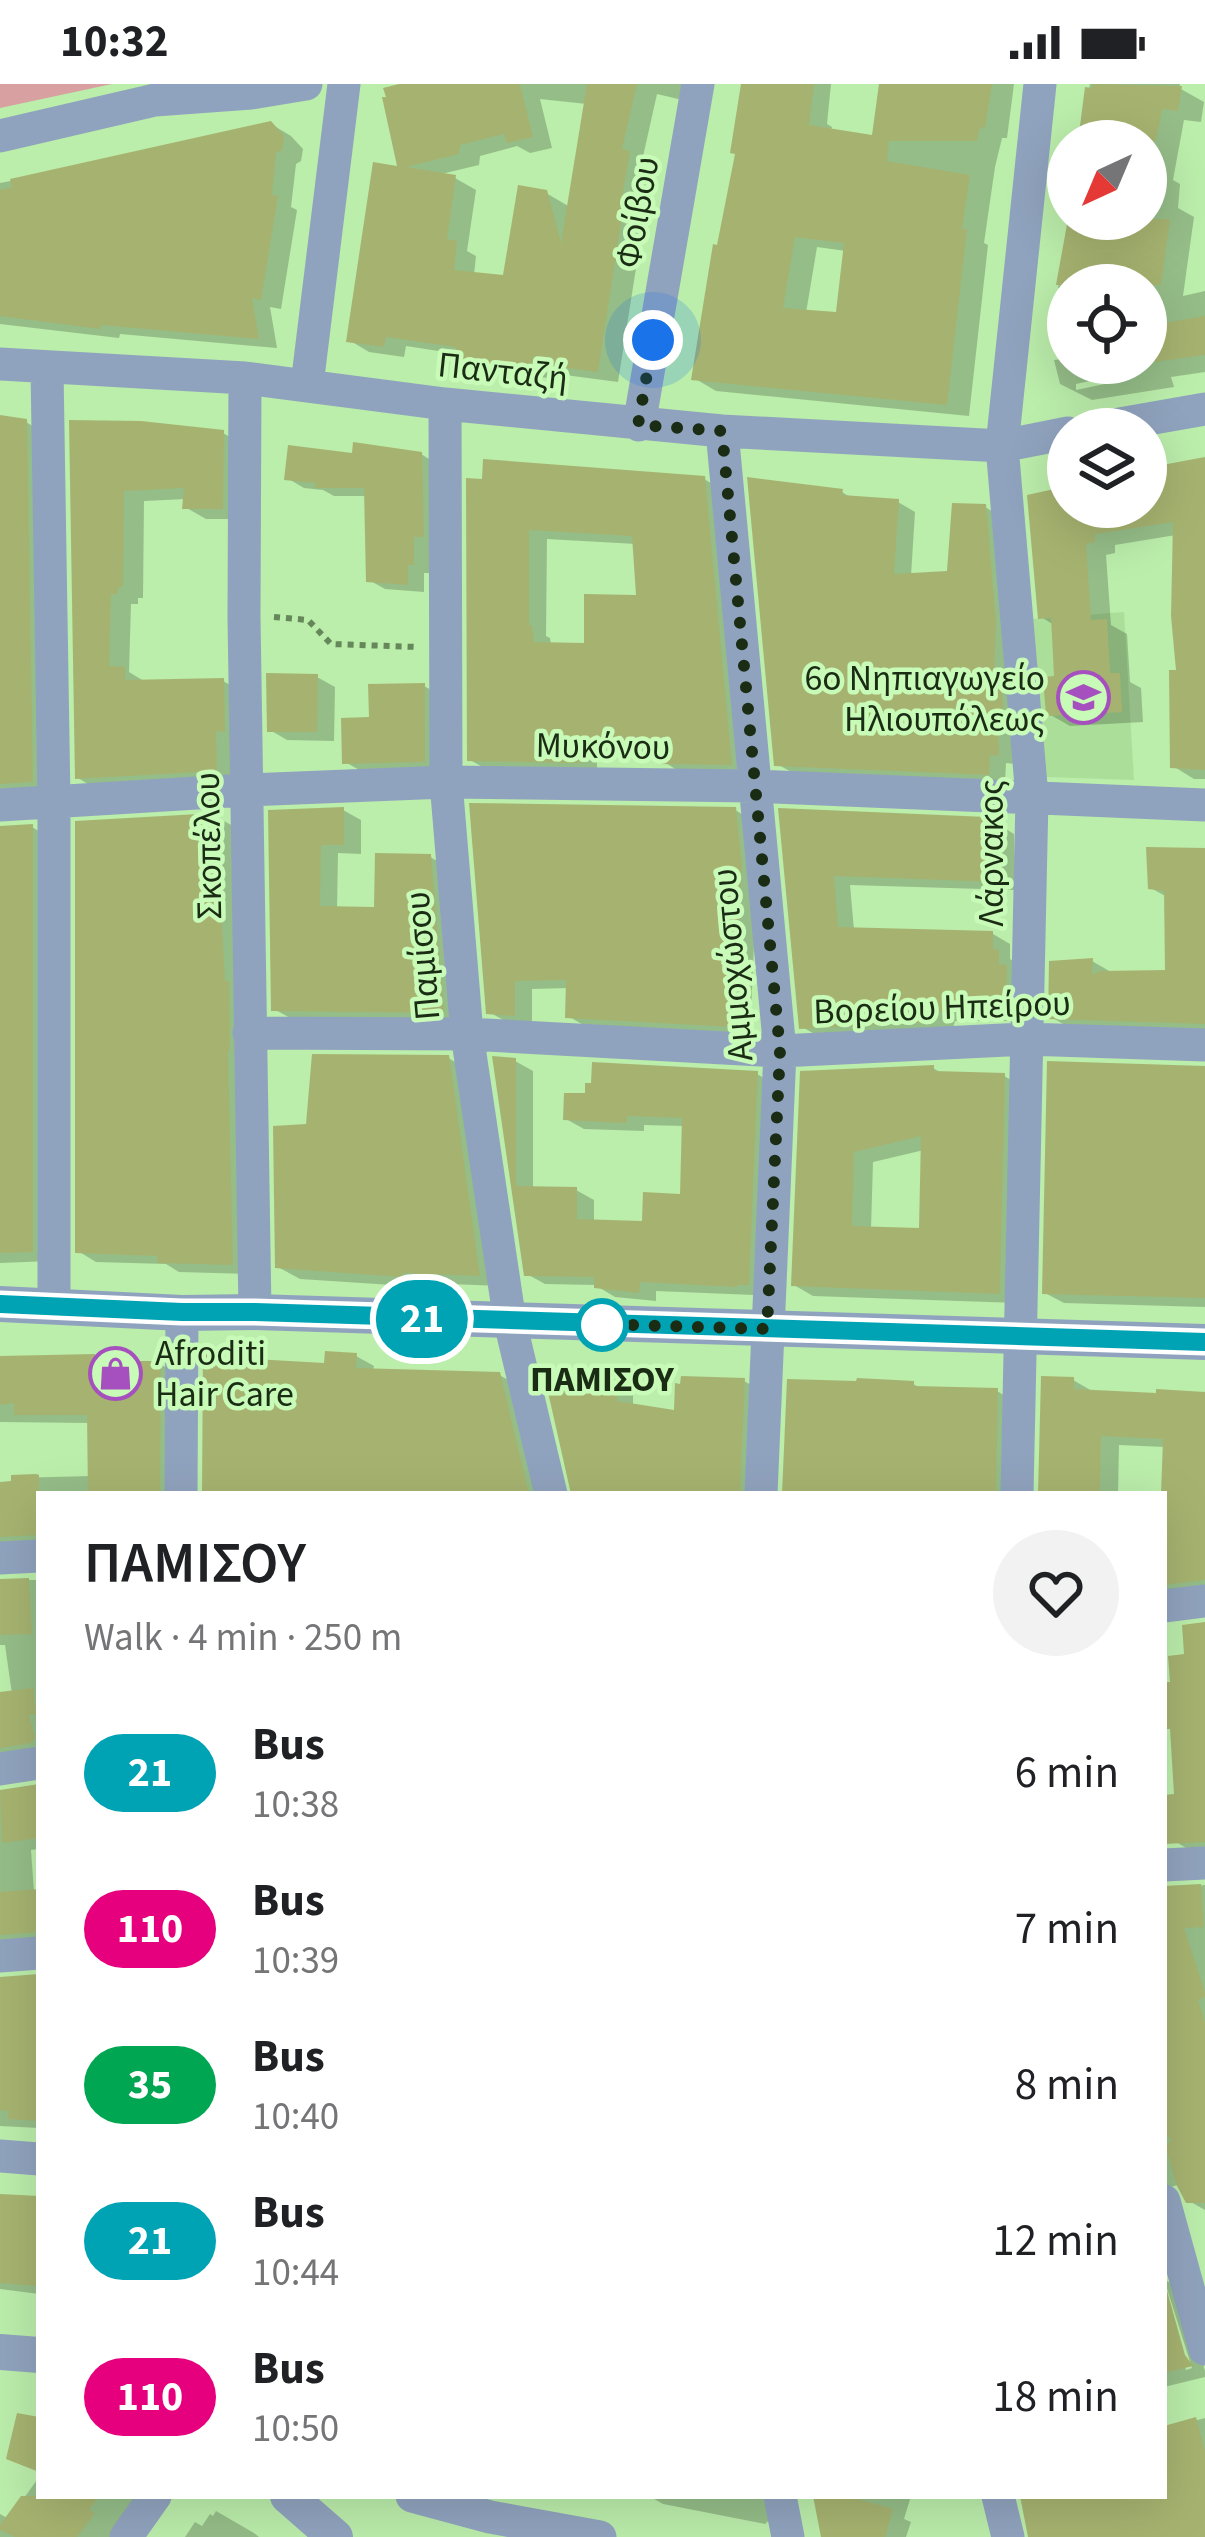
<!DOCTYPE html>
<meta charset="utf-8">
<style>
:root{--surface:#fff;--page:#f2f2f2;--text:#202124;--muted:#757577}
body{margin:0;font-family:"Source Sans 3",sans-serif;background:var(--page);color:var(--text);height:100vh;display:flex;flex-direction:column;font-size:45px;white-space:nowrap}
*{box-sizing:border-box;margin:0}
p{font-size:39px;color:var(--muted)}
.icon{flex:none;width:66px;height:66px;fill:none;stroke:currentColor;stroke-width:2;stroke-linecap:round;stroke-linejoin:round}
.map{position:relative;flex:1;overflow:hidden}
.drawer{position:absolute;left:36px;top:1407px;width:1131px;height:1008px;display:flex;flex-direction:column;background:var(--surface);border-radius:0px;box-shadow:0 12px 48px #0002}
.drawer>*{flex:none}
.badge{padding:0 24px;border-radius:39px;font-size:42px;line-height:78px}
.needle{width:78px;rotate:224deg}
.controls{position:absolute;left:1047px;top:36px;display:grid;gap:24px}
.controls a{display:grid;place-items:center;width:120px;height:120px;border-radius:50%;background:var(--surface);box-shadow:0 12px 48px #0002;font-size:60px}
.you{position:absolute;width:60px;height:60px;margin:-30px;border:9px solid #fff;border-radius:50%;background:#1a73e8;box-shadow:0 0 0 18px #1a73e833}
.map>.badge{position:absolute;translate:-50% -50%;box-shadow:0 0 0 6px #fff}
.round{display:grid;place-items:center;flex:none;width:126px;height:126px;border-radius:63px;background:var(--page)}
.head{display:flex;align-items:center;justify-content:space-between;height:204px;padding:0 48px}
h1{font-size:57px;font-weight:600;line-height:90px}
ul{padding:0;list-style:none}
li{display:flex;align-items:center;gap:36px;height:156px;padding:0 48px}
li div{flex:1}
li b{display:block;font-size:45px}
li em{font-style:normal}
li .badge{min-width:132px;font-weight:700;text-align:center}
.status{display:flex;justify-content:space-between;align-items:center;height:84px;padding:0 60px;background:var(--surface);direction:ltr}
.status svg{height:33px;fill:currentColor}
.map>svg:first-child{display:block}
</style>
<div class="status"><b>10:32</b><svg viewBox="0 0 49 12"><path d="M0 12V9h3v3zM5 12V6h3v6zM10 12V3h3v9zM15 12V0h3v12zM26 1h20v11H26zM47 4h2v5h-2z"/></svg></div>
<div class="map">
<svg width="1205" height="2453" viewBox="0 0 1205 2453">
<rect width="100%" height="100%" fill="#bbedab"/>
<path fill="#abdf99" d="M1124 528 1134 696 1046 693 1032 535Z"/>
<path fill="#d8a0a1" d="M0 0H112L0 24Z"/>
<path fill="#0003" fill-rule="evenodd" d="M412 0H682L695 19 657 10 642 77 649 81 641 132 644 134 618 298 550 289 549 294 478 286 458 274V270L406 262 404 273 369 268 349 256 401 85ZM540 15 587 20 570 123 546 109 505 194 474 191 476 172 467 167 476 106 455 94 437 91 479 81 480 72 517 62 530 69 552 64Z
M743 0H831L827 40 832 43 831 48 875 55 882 0H1014L1007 54H1002L995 83 984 159 988 161 969 332 716 307 694 294 738 71ZM817 163 846 167 838 232 806 229Z
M1090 0H1180L1179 4 1204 18 1201 38 1184 36 1173 96 1180 100 1178 124 1194 133 1183 212 1205 207V288L1171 293 1174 303 1092 316 1060 300 1054 276 1062 275 1059 260 1068 259V279H1146V201H1068V209L1058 204 1070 140 1064 136 1067 111 1068 135H1146V57H1079ZM1127 289 1128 295 1076 306V300Z
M271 40 291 52 303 65 301 77 296 80 291 123 297 126 281 225 270 223 277 264 120 250 119 254 0 240V99L111 78Z
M0 334 26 338 44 349 50 707 0 720Z
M72 339 223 349 244 361 243 435H206L185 423 186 415 144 417 143 514H138V520H131L129 588 147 599 223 597 244 609 237 697 98 706 78 694Z
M421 370 437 380 430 489H424V508L385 505 369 496 367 412H334L323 406 304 404 287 394 354 372Z
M1205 376V695H1194L1173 682 1179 589 1176 451 1115 461V469L1106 471 1111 541 1127 550 1130 598 1141 604 1143 638 1070 642 1049 630 1058 595 1054 541 1041 533 1068 405V423H1146V387Z
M704 395 723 406 749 690 682 689 664 678 665 670 597 668V688L488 686 470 676 469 397ZM547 455 636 460 639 514 586 562 551 561 550 554 546 552Z
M842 408 853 415 898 418 915 428 911 492 949 490 985 423 1002 433 1015 680 1006 679 1005 699 795 690 777 680Z
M317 593 335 603 334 657 287 656 270 646Z
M424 602 442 612V686L363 688 345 678Z
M472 722 735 726 752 736 757 793 750 951 585 942 568 932 569 904 532 905V940L507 938 489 928Z
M343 726 361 736V770L338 769 337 825 377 826 430 773 448 783 461 937 292 935 274 925 271 729Z
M782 727 996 739 1014 750 1015 806 850 801 854 846 993 850 1010 860V875L1016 879 1023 937H955L952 947 820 953 802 943Z
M215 732 233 742 250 1190 179 1188 166 1180 96 1178 78 1167Z
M0 743H32L50 754V1177L0 1179Z
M1205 767V948L1070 944 1051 933 1092 877 1111 888 1168 889 1167 813 1151 804Z
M448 974 470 986 502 1202 423 1199V1203L300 1195 278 1183 309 1043Z
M495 976 515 977 533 987V1106H576L594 1116V1139L644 1140 682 1113 685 1042 644 1041V1047L584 1045 566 1035 757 990 775 1000 754 1211 656 1207V1217L615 1213 595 1201 545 1200 527 1190Z
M933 984 945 991 1004 992 1024 1003 1019 1219 813 1212 794 1201 803 990ZM924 1066 922 1147 871 1145 873 1078Z
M1205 985V1223L1064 1219 1045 1209Z
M253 1268 271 1278 327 1282 356 1272 374 1282 373 1287 499 1291 518 1301 543 1410H205Z
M0 1272 94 1273 106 1280H160L178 1290 177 1410H39V1461L0 1473V1399H14V1394L91 1392 90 1339 0 1338Z
M615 1291 633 1302V1323L676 1329 744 1297 762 1307 757 1410H574Z
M1073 1296 1092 1307 1205 1312V1508L1164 1520 1165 1363 1119 1361 1118 1410H1041Z
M913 1300 922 1305 997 1307 1015 1318 1004 1410H785Z
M0 1496H39V1670L0 1684V1612L12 1610 5 1561H0Z
M1205 1540V1768L1195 1769 1176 1758 1178 1713 1188 1573Z
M39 1703V1765L31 1766 34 1808H39V1858L0 1871V1707Z
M1205 1801V2126L1189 2117 1181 2100 1164 2105V1810L1179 1804Z
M39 1892V2044L0 2042V1896Z
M0 2111 39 2115V2210L0 2205Z
M1164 2195 1180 2205 1205 2287V2293L1164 2303V2209L1186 2286 1192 2284Z
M1205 2334V2453H1031L1021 2412H1164V2345Z
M39 2393V2412H151L130 2453H0V2430L9 2435Z
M649 2412H781L778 2428 765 2440 663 2420Z
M816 2412H911L904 2435 911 2438 906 2453H824Z
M216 2427 254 2449 259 2453H185L195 2438 202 2442 210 2430 213 2432Z"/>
<path fill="#a6b370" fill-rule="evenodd" d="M399 0H520L533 53 507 59 504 50 460 61 459 70 406 83 456 91 447 155 457 157 454 186 503 191 518 101 547 106 561 159 587 0H637L622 65 630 67 621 119H624L598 288 530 279 529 284 455 275 456 263 386 253 384 263 346 258 373 78 397 82 382 13H386L383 4Z
M741 0H814L809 41 872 51 879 0H992L985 44 980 43 977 57H889L887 77 970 91 962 145H967L947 321 691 296 713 160 717 161 735 70 730 69ZM795 153 844 159 836 228 783 224Z
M1093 0 1182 2 1178 27 1162 25 1156 57H1078L1085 3 1092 4Z
M271 37 284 52 282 66 276 69 272 111 278 112 261 216 252 214 259 255 101 241 100 245 0 232V106L12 103 10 95Z
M1068 135H1170L1161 201H1056Z
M1205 232V271L1146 279V242Z
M0 331 27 335 33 698 0 700Z
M69 336 141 337 224 346 223 425H182L184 404 124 407 123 503H118V510H111L109 582 125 583V596L224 594 225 648 216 647 217 687 75 695Z
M353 358 422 368 424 453H414V481H408V501L366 498 364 404H315L316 399 284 396 288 361 352 369Z
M1205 373V686L1170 684 1169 586H1176L1171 532 1173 438 1095 450V458L1086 460 1091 536 1107 535 1110 589H1120L1122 628 1046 632 1043 593 1054 592 1051 534 1038 535 1027 411 1068 402V423H1146V384Z
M483 375 705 392 732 681 661 680 663 662 579 659V679L467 677 466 394 482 395ZM529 446 632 452 636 511 584 510V559L534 558 532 541H529Z
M747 393 843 405 842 411 899 415 894 490 947 487 952 419 986 420 996 538 994 596 1001 595 1004 634H998L999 672 990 671 989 691 774 682Z
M266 589 318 590 317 648H267Z
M425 599V678L342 680 341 634 369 633 368 600Z
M469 719 736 723 742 781 734 943 565 934 566 896 515 897V932L486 930Z
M344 723V761H321L320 822 374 823 375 769 431 770 444 929 271 927 268 726Z
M778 724 987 733V736H997L998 798 834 792 838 843 993 847V865L999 866V881L1007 880 1006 929 938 928 934 938 799 945Z
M216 729 225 897H229L230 966H228L233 1181 158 1179 157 1172 75 1169V737Z
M33 740V1168L0 1169V742Z
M1146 763 1205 764V940L1048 935 1049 877 1093 874 1092 890 1101 887 1165 886 1164 807 1148 805Z
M312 970 449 971 480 1192 402 1189V1193L275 1184 273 1042 306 1040Z
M492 972 516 974V1102L577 1103V1135L642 1137 643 1108 680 1110 682 1034 627 1032V1039L563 1036 564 1009H585V999H591L592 978 758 987 749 1201H738L737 1203 640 1198 639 1209 594 1204V1193L524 1192Z
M1047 977 1205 982V1214L1042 1210Z
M934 981V987L1005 989 1000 1210 791 1202 800 987ZM921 1052 919 1144 852 1142 854 1068Z
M203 1264 254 1265V1275L324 1279 325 1267 357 1269 356 1284 500 1288 529 1410H202Z
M95 1270V1277H161L160 1410H88L87 1331H14V1319L0 1321V1272Z
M587 1286 616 1288 617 1317 674 1326 675 1299 680 1300 681 1292 745 1294 740 1410H571L548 1308 565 1294 577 1295Z
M1041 1292 1074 1293V1305L1156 1309V1305L1205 1308V1496L1164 1501V1410H1161L1163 1355 1101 1352 1100 1410H1038Z
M857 1294 914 1297V1302L998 1304 996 1410H782L787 1295 856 1297Z
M36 1390 39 1391V1451L0 1453V1398L11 1397V1391Z
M29 1494 32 1550 0 1551V1495Z
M1205 1538V1758L1164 1760V1711L1174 1710 1170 1645H1166L1164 1619V1598H1170L1168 1572 1184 1570 1182 1541Z
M33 1604 36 1630 29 1631 35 1654 31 1659 0 1664V1608Z
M39 1700V1754L2 1759 0 1706Z
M1201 1800 1204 1843 1184 1844 1205 1908V1913L1198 1916 1205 1938V2119H1186L1176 2100 1165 2060 1171 2058 1164 2044V1802Z
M39 1805V1848L0 1851V1808Z
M39 1890V2037L8 2035V2026L0 2027V1893Z
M0 2110 39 2112V2202L0 2199Z
M1164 2196 1185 2271 1193 2282 1164 2289Z
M17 2329 39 2333V2388L6 2375Z
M1196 2333 1205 2367V2453H1028L1020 2412H1164V2342Z
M21 2412H99L89 2426 95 2429 77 2453H15L0 2446V2441Z
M813 2412H848L893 2425 885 2453H821Z"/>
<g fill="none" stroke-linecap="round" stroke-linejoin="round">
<path stroke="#65875a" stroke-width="6" stroke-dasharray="6 6" stroke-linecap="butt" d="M274 533 308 536 331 560 418 563"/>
<path stroke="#90a3be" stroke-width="33" d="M0 52 155 16 251 9 306 0
M0 280 245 294 445 320 722 347 1002 362 1068 349
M47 285 54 718V1221
M245 294 244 533 255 1228
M307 301 344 0
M445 320 446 698 467 950 510 1238 551 1410
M639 341 698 0
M1091 345 1205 325
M722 347 780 967 761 1410
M0 721 246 706 446 698 753 702 1205 721
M249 949 467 950 780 967 1026 955 1205 961
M181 1410 182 1229
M1017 1410 1032 713 1002 362 1040 0
M0 1474 39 1472
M1164 1522 1205 1517
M0 1685 39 1679
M1164 1781 1205 1779
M0 1872 39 1869
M0 2072 39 2075
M1164 2117 1205 2265
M412 2412 490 2433 600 2453
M780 2412 788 2453
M998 2412 1008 2453
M126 2453 155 2412"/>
<path stroke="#90a3be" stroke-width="36" d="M0 1220 182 1229 255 1228 1205 1258
M0 2268 39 2271
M288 2412 335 2453"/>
</g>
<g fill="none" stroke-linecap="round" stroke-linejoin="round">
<defs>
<path id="line" d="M0 1220 182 1228H255L1205 1258"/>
</defs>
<use href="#line" stroke="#fff" stroke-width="27"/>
<use href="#line" stroke="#00a3b4" stroke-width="18"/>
<path stroke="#1a2d14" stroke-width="12" stroke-dasharray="0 21.6" d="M602 1241 596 1240 767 1245 780 967 722 347 638 341 653 256"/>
</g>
<defs>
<symbol id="school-ring" viewBox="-11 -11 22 22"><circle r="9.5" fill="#c8fab8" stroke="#a550be" stroke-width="1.5"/><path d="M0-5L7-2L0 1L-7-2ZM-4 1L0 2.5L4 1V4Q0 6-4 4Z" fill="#a550be"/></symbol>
<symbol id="shop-ring" viewBox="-11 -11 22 22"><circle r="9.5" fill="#c8fab8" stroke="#a550be" stroke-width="1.5"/><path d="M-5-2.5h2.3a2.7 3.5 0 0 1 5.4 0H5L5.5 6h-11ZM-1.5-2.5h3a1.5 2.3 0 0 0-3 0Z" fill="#a550be"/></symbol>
</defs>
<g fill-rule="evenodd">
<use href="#school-ring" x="1054" y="584" width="59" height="59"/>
<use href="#shop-ring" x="86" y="1260" width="59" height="59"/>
</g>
<circle fill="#fff" stroke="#00a3b4" stroke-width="6" cx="602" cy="1241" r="24"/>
<g text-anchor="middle" stroke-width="9" stroke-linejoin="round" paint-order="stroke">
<g font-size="36" fill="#1a2d14" stroke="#c8fab8">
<text transform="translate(636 128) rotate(-80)" y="13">Φοίβου</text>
<text transform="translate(503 286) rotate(6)" y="13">Πανταζή</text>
<text transform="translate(603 661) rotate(1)" y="13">Μυκόνου</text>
<text transform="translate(207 762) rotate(-91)" y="13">Σκοπέλου</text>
<text transform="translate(990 769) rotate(-90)" y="13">Λάρνακος</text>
<text transform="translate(421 872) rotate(-95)" y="13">Παμίσου</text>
<text transform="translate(731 881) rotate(-95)" y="13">Αμμοχώστου</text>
<text transform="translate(942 922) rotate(-2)" y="13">Βορείου Ηπείρου</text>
</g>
<g font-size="36" fill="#1a2d14" stroke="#c8fab8" text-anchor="end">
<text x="1045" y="606">6ο Νηπιαγωγείο<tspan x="1045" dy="41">Ηλιουπόλεως</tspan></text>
<text x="155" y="1281" text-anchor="start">Afroditi<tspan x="155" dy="41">Hair Care</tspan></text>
</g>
<g font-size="36" font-weight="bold" fill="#1a2d14" stroke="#c8fab8">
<text x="602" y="1307">ΠΑΜΙΣΟΥ</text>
</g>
</g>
</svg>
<div class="controls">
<a><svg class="needle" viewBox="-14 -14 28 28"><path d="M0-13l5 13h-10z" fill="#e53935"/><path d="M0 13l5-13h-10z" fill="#757577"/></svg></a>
<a><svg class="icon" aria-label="locate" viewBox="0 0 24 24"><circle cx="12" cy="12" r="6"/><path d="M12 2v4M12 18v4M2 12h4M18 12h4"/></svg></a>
<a><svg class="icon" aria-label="layers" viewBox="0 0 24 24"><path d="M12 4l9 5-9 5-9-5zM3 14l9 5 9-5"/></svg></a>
</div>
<div class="you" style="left:653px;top:256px"></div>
<b class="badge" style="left:422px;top:1235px;background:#00a3b4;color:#fff">21</b>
<section class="drawer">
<div class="head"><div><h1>ΠΑΜΙΣΟΥ</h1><p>Walk · 4 min · 250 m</p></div><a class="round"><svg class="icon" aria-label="heart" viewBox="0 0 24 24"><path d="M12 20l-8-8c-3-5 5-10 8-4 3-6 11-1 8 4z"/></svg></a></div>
<ul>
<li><span class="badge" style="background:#00a3b4;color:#fff">21</span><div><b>Bus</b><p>10:38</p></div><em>6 min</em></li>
<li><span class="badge" style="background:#e6007e;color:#fff">110</span><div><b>Bus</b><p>10:39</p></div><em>7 min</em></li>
<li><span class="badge" style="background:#00a651;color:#fff">35</span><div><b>Bus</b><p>10:40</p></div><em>8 min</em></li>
<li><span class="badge" style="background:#00a3b4;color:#fff">21</span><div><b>Bus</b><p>10:44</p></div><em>12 min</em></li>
<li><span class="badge" style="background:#e6007e;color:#fff">110</span><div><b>Bus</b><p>10:50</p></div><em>18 min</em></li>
</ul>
</section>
</div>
